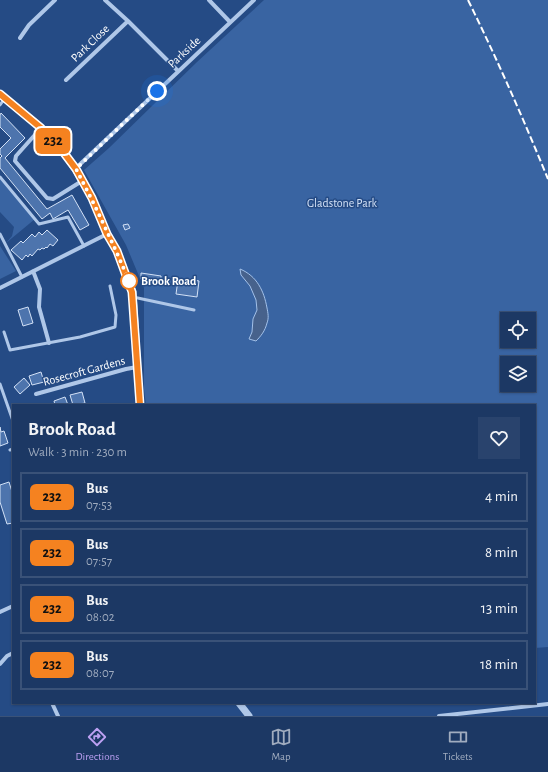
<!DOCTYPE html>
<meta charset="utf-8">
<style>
:root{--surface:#1c3864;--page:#29436d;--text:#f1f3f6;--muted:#a0acbf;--line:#3a5278;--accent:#bca0f2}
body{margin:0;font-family:"Alegreya Sans",sans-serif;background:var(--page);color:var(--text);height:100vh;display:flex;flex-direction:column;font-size:15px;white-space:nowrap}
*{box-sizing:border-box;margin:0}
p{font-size:13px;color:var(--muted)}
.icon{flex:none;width:22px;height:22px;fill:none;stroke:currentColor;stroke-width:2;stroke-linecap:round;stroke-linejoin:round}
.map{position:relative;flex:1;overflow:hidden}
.sheet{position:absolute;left:12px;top:404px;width:524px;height:300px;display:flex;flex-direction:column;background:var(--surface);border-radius:0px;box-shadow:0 1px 3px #0004,0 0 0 1px var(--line)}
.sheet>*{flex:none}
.badge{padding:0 8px;border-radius:6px;font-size:14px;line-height:26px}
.buttons{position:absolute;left:500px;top:312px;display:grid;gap:8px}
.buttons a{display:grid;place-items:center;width:36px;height:36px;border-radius:0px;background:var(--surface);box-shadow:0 1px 3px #0004,0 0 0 1px var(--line);font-size:20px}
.you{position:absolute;width:20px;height:20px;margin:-10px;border:3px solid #fff;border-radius:50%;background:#1a73e8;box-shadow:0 0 0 6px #1a73e833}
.map>.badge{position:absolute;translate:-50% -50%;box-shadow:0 0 0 2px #fff}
.round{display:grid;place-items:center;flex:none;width:42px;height:42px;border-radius:0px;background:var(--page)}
.overview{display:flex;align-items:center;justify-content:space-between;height:68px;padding:0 16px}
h1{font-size:19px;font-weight:700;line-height:30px}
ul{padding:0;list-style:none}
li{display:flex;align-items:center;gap:12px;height:50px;margin:0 8px 6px;padding:0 8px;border:2px solid var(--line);border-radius:0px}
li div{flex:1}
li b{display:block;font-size:15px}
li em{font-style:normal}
li .badge{min-width:44px;font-weight:700;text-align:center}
.tab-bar{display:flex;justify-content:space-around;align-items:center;height:56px;border-top:1px solid var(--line);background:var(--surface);font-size:11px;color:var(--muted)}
.tab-bar a{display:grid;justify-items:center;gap:2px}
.tab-bar .on{color:var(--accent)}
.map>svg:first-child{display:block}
</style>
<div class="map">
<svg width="548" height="716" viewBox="0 0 548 716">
<rect width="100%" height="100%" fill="#254b85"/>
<path fill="#3964a2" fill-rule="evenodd" d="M264 0H548V647L535 648V405H146L144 389V288L126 245 84 170 109 148 197 62ZM507 319H529V341H507ZM507 363H529V385H507Z
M0 176 35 219 6 243 12 236 14 227 0 212Z
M0 246 16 271 0 279Z"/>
<path fill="#47628c" stroke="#a3c1e9" d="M240 269C257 276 264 291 267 308 268 313 269 318 267 323 265 331 261 336 256 341L249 339 252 332 253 319 257 310 256 300 250 286 241 275Z"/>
<path fill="#4d74ad" stroke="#d3e1f6" d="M1 113 25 138 5 158 47 209 72 195 89 225 80 230 68 210 53 219 50 213 42 219 0 168V158L2 156 0 154V149L11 138 0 127V115Z
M128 224 130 228 125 230 123 225Z
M47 230 58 240 53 246 50 244 47 248 46 247 44 249 42 248 40 250 38 249 32 256 30 254 28 257 26 255 22 260 11 250 21 241 23 243 32 234 35 237 39 232 42 235Z
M141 273 161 276V281L141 279Z
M189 279 199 281 197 297 176 294 178 280 188 281Z
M28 307 33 323 23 326 18 310Z
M41 372 44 382 32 385 29 376Z
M24 378 30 385 20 394 14 387Z
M82 392 85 403 73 405 70 395Z
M65 397 68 405H55L54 401Z
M0 427 1 432 4 431 8 443 0 446Z
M9 482 13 495V523L7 524 0 502V485Z"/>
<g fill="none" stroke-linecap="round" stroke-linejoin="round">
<path stroke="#afc7e8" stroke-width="3" d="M0 105 5 98
M0 177 39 224 68 217 84 246
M0 234 22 277
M133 297 194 310
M4 332 10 350 80 337 115 327 116 315 110 286
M0 384 13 421
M10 450 13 449"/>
<path stroke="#afc7e8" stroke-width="4" d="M105 0 128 21 178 71
M209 0 230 22
M20 38 29 25 55 0
M66 80 128 21
M41 128 16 156 15 161 47 198 53 199 82 181
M75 169 254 0
M33 271 40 289 39 307 49 343
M0 288 107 234
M36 394 126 369 137 367
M0 612 13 606
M0 664 7 656 13 653
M52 703 58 716
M439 716 548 704"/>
<path stroke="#afc7e8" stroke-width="7" d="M0 94 41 128 64 153 75 169 92 198 107 234 117 251 133 292 140 405
M239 703 249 716"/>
<path stroke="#fff" stroke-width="2" stroke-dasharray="7 3" stroke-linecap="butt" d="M468 0C497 59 523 118 548 179"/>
</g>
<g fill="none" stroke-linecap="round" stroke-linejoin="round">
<defs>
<path id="line" d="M0 94 41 128 64 153 76 169 92 198 107 234 117 251 132 292 140 405"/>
</defs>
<use href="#line" stroke="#fff" stroke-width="9"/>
<use href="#line" stroke="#f58220" stroke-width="6"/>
<path stroke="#fff" stroke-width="4" stroke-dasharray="0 7.2" d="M129 281C113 243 95 205 76 169L157 91"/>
</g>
<circle fill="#fff" stroke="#f58220" stroke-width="2" cx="129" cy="281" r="8"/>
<g text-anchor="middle" stroke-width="3" stroke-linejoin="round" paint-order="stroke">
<g font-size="12" fill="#fff" stroke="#254b85">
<text transform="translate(90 43) rotate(-44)" y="4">Park Close</text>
<text transform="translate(184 52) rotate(-43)" y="4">Parkside</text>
<text transform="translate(84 371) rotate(-15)" y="4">Rosecroft Gardens</text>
</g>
<g font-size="12" fill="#d3e1f6" stroke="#254b85">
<text x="342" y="207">Gladstone Park</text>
</g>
<g font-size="12" font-weight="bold" fill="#fff" stroke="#254b85" text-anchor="start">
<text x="141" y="285">Brook Road</text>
</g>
</g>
</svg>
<div class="buttons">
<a><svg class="icon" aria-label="locate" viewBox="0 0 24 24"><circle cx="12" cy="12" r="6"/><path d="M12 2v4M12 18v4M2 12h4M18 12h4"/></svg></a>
<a><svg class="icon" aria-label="layers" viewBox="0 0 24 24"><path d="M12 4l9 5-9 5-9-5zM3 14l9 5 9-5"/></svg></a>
</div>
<div class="you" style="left:157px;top:91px"></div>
<b class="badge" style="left:53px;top:141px;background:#f58220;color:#111">232</b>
<section class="sheet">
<div class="overview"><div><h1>Brook Road</h1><p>Walk · 3 min · 230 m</p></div><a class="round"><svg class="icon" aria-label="heart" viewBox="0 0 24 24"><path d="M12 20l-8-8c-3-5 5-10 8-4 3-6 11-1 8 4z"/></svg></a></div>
<ul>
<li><span class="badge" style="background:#f58220;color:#111">232</span><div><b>Bus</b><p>07:53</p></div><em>4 min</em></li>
<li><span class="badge" style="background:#f58220;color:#111">232</span><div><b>Bus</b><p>07:57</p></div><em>8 min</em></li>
<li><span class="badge" style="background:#f58220;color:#111">232</span><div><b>Bus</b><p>08:02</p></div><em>13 min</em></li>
<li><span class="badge" style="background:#f58220;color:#111">232</span><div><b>Bus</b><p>08:07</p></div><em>18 min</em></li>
</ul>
</section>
</div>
<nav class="tab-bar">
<a class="on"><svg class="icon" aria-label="directions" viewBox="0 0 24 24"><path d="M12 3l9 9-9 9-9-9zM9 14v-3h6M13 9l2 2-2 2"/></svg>Directions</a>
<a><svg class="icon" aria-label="map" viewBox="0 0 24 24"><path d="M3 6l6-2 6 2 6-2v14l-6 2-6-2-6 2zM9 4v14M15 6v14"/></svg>Map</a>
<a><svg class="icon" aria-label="tickets" viewBox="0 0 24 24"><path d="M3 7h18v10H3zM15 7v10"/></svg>Tickets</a>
</nav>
